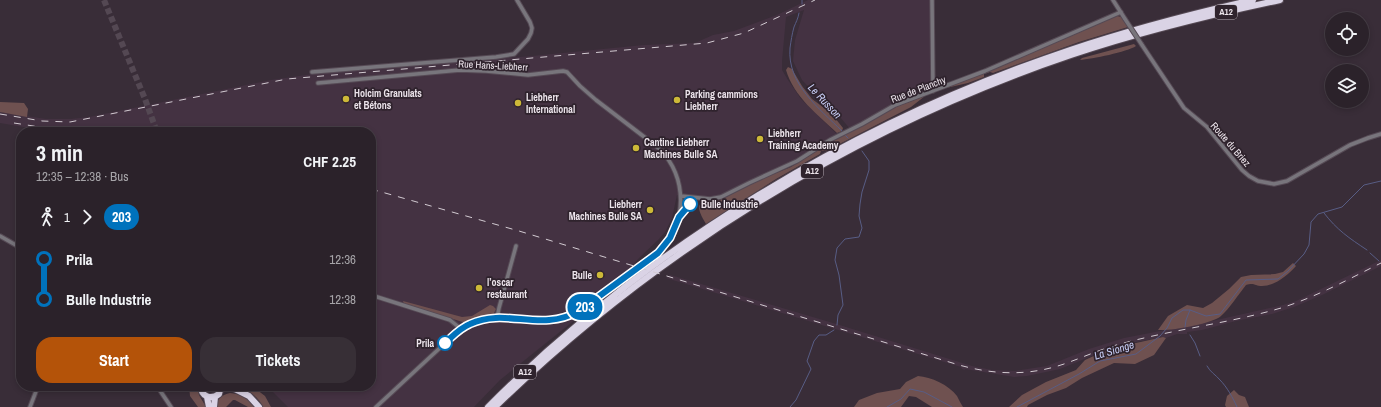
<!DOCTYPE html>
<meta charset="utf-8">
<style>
:root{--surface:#2b222a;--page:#372f36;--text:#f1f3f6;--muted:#a6a4a8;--line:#473f47;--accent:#b45309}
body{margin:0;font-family:"Archivo Narrow",sans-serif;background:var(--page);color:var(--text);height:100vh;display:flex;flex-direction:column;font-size:15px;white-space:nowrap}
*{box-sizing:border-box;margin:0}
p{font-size:13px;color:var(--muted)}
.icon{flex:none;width:22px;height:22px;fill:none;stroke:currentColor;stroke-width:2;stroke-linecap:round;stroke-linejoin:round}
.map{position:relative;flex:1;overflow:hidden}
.details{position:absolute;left:16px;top:127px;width:360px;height:264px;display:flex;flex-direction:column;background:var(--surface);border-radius:16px;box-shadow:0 2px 6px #0003,0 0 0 1px var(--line)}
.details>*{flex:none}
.badge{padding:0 8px;border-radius:13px;font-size:14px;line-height:26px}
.buttons{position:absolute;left:1325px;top:12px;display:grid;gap:8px}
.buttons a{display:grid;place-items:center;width:44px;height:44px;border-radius:50%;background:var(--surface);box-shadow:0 2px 6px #0003,0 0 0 1px var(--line);font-size:20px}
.map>.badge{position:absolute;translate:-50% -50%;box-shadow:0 0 0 2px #fff}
.legs{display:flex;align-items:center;gap:6px;height:44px;padding:0 20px;font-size:13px}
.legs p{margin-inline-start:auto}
.summary{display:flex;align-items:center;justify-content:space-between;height:68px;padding:0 20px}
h1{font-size:22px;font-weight:800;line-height:30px}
.button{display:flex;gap:8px;margin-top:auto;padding:8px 20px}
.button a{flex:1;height:46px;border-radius:16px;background:var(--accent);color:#fff;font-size:16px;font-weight:800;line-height:46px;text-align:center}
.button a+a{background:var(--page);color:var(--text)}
ul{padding:0 20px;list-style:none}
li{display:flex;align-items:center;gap:14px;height:40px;font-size:15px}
li i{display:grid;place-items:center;width:6px;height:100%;margin:0 5px;background:currentColor}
li i::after{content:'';width:10px;height:10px;margin:-5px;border:3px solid;border-radius:50%;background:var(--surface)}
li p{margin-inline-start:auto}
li:first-child i{background:linear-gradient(#0000 50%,currentColor 0)}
li:last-child i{background:linear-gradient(currentColor 50%,#0000 0)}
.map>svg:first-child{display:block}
</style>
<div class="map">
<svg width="1381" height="407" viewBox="0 0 1381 407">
<rect width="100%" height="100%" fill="#392d38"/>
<path fill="#443242" d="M808 0H932L933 91 910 99 851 130 834 110 817 96 802 80 793 61 795 40 804 10 786 17 782 61V70L788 80 801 99 839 136 804 157 716 199 677 195 672 218 665 232 659 239 638 259 631 268 584 305 586 311 500 380 474 407H288L267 386H371V132H53L0 123V112L46 119H71L89 117 271 80 313 74 532 56 644 45 695 43 713 35 734 31 777 15Z
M1381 260V266L1322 295 1294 307 1272 314 1236 321 1202 330 1187 332V334H1177L1166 338 1163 337 1131 343 1109 349 1060 369 1027 376 1014 377 965 369V370L962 369 961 367 666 278 670 275 674 276 833 323 972 366 992 370 1015 371 1047 366 1089 349 1124 338 1212 321 1283 305 1296 301Z"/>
<path fill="#6f5150" d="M1117 16 1122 17 1128 27 1079 42 993 73 990 72 984 74V77L968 83 946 88 991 70Z
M1134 44 1136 46C1127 52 1092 59 1080 60L1082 58Z
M788 67 792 69 802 86 812 99 831 113 843 128 842 131 837 133C818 115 794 97 786 70Z
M925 96 911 107 826 151H821L820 154 776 179 706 224C688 195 709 205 726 197L766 177 791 167 833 141 893 108Z
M0 102 24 103 28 109 27 117 0 112Z
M1293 263 1296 266C1288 275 1275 286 1262 286 1255 286 1254 282 1246 285 1238 295 1230 308 1221 316 1212 324 1171 331 1158 330L1168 316 1187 305 1203 308 1212 303 1229 289 1241 277 1251 275 1275 274 1283 272Z
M403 301 462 317 472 316 490 305 493 306 496 309 493 315 476 318 466 323 404 304Z
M1163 337 1166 338 1154 355 1135 364 1114 363 1082 378 1066 388 1047 395 1028 405 1027 407H1009L1022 395 1046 382 1076 370 1085 360 1109 349Z
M918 376C931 377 949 385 957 396 959 400 961 404 963 407H932L916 397 909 396 901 407H854L859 400 877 393 900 389 906 382Z
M189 386H198L199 395 206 407H198L190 396Z
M237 386H252L265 396 271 407H263C258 396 248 390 237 386Z
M1234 390 1239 395 1245 397 1249 407H1226L1225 405 1227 396Z
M230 393C240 394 248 398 254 407H248L235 400H233L226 407H216C217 398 222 395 230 393Z"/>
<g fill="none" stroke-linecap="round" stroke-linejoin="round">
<path stroke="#585d85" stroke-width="1" d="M802 4V0
M799 13C798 19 796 22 794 27 792 34 791 41 790 48 787 84 819 108 842 131
M845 135 848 138
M1324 213C1337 230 1349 238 1367 250
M1370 253 1379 261
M837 325 838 315 843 305 839 275 835 260 837 248 845 239 859 237 862 228 859 216 860 204 862 192 869 170V161L862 151
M1185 327 1186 320 1190 310
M1190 335 1195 343 1200 356
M1207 366C1210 372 1216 375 1220 380 1227 387 1233 398 1237 407
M790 407 796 400 811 369 807 361 814 341 819 335H826L834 330
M887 407 901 399 910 389 924 392 952 407
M1017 407 1079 374 1100 361 1136 354 1160 336 1167 328 1172 318 1183 310H1190L1206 316 1220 314 1246 280 1278 279 1288 271 1304 254 1309 245 1311 222 1318 214 1342 207 1364 185 1381 181"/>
<path stroke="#544853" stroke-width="6" stroke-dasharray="6 3" stroke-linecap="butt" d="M104 0 145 99 157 132"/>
<defs>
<path id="street" d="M932 0 933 91
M1113 0 1125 19
M1142 45 1184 108 1207 127 1242 170 1249 176 1258 181 1274 184 1287 181 1350 145 1368 138 1381 134
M312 72 496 57 514 54 528 39 531 33 532 28 530 22 517 0
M318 83 460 70 486 71 528 75 563 71 567 72 580 86 596 100 660 149C687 178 688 222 660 251 647 264 629 274 614 286 598 297 582 313 563 319 523 330 494 303 455 334L376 407
M681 196 710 199 721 197 749 183 797 161 830 140 862 124 895 105 985 71 1121 12
M0 236 21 248
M371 295 450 320 461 329
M497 318 499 308 516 246
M157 386 171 407
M30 407 38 386"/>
<path id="highway" d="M201 386C201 397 211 400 219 394L221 386
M229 386 249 396 259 407
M207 397 209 407
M214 407 215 397
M488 407C650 245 853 123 1070 50 1130 30 1191 14 1253 0
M495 407C658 249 855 128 1071 55 1139 32 1209 15 1280 0"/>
</defs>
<use href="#street" stroke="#564a55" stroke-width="5.5"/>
<use href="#highway" stroke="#564a55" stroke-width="8"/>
<use href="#street" stroke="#78757c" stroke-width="3.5"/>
<use href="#highway" stroke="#dad3e5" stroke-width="6"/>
<path stroke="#d3cbd2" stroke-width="1" stroke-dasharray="7 7" stroke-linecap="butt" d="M0 114 42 121 70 122 287 79 707 43 744 33 815 0
M14 123 59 130
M54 127 106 132
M371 189 519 231 959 365C995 375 1029 376 1064 364 1084 357 1103 348 1124 343 1176 329 1230 323 1281 308 1316 297 1349 279 1381 263"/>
<defs>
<path id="street-bridge" d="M1125 19 1142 45"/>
</defs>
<use href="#street-bridge" stroke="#564a55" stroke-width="5.5" stroke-linecap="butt"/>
<use href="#street-bridge" stroke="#78757c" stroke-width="3.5"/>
</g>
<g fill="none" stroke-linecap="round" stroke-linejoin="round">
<defs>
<path id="line-1" d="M445 343C453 336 460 328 470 324 507 307 540 333 579 311L658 253 670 238 679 217 690 204"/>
</defs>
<use href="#line-1" stroke="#fff" stroke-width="9"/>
<use href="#line-1" stroke="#0072bc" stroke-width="6"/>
</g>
<g fill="#cdb938" stroke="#2f232d" stroke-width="1.5">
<circle cx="346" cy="99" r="4"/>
<circle cx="677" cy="100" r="4"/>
<circle cx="518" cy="103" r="4"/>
<circle cx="760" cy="139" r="4"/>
<circle cx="636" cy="148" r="4"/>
<circle cx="650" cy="210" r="4"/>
<circle cx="600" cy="275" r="4"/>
<circle cx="479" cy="288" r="4"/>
</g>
<g fill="#fff" stroke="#0072bc" stroke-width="2">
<circle cx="690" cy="204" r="7"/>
<circle cx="445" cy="343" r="7"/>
</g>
<g text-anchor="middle" stroke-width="3.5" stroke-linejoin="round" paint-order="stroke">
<g fill="#2f232d" stroke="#b3aab2" stroke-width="1">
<rect x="1215" y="5" width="22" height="14" rx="3"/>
<rect x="801" y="164" width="22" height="14" rx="3"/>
<rect x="514" y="365" width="22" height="14" rx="3"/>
</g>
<g font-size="9" font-weight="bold" fill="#ece4eb">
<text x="1226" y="15">A12</text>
<text x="812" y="174">A12</text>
<text x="525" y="375">A12</text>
</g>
<g font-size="10" fill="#ece4eb" stroke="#2f232d">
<text transform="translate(493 65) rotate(3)" y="4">Rue Hans-Liebherr</text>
<text transform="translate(918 89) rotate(-21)" y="4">Rue de Planchy</text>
<text transform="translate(1231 144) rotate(49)" y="4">Route du Briez</text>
</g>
<g font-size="10" font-weight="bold" fill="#ece4eb" stroke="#2f232d" text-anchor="start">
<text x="354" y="97">Holcim Granulats<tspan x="354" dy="12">et Bétons</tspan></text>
<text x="685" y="98">Parking cammions<tspan x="685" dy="12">Liebherr</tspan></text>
<text x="526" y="101">Liebherr<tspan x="526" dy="12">International</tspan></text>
<text x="768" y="137">Liebherr<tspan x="768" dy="12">Training Academy</tspan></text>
<text x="644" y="146">Cantine Liebherr<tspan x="644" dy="12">Machines Bulle SA</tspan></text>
<text x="642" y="208" text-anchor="end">Liebherr<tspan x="642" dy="12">Machines Bulle SA</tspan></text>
<text x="592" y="279" text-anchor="end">Bulle</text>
<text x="487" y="286">l’oscar<tspan x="487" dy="12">restaurant</tspan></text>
</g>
<g font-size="10" font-weight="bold" fill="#ece4eb" stroke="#2f232d" text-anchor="start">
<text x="701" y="208">Bulle Industrie</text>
<text x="434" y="347" text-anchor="end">Prila</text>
</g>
<g font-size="11" font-style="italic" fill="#c7cdf5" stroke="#2f232d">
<text transform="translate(825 101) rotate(47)" y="4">Le Russon</text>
<text transform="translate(1114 350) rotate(-17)" y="4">La Sionge</text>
</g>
</g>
</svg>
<div class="buttons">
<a><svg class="icon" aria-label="locate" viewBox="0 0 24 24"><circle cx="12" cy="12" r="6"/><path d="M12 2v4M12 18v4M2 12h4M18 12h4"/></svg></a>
<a><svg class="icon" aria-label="layers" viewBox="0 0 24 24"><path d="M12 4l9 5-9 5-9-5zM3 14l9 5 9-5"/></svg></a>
</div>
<b class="badge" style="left:585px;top:307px;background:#0072bc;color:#fff">203</b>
<section class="details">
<div class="summary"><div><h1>3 min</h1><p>12:35 – 12:38 · Bus</p></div><b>CHF 2.25</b></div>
<div class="legs"><svg class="icon" aria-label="walk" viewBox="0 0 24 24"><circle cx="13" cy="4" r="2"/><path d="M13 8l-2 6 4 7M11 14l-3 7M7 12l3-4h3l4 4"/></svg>1<svg class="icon" aria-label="forward" viewBox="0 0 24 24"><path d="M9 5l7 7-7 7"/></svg><b class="badge" style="background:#0072bc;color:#fff">203</b></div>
<ul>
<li><i style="color:#0072bc"></i><b>Prila</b><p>12:36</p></li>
<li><i style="color:#0072bc"></i><b>Bulle Industrie</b><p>12:38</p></li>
</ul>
<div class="button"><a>Start</a><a>Tickets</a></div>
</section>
</div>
